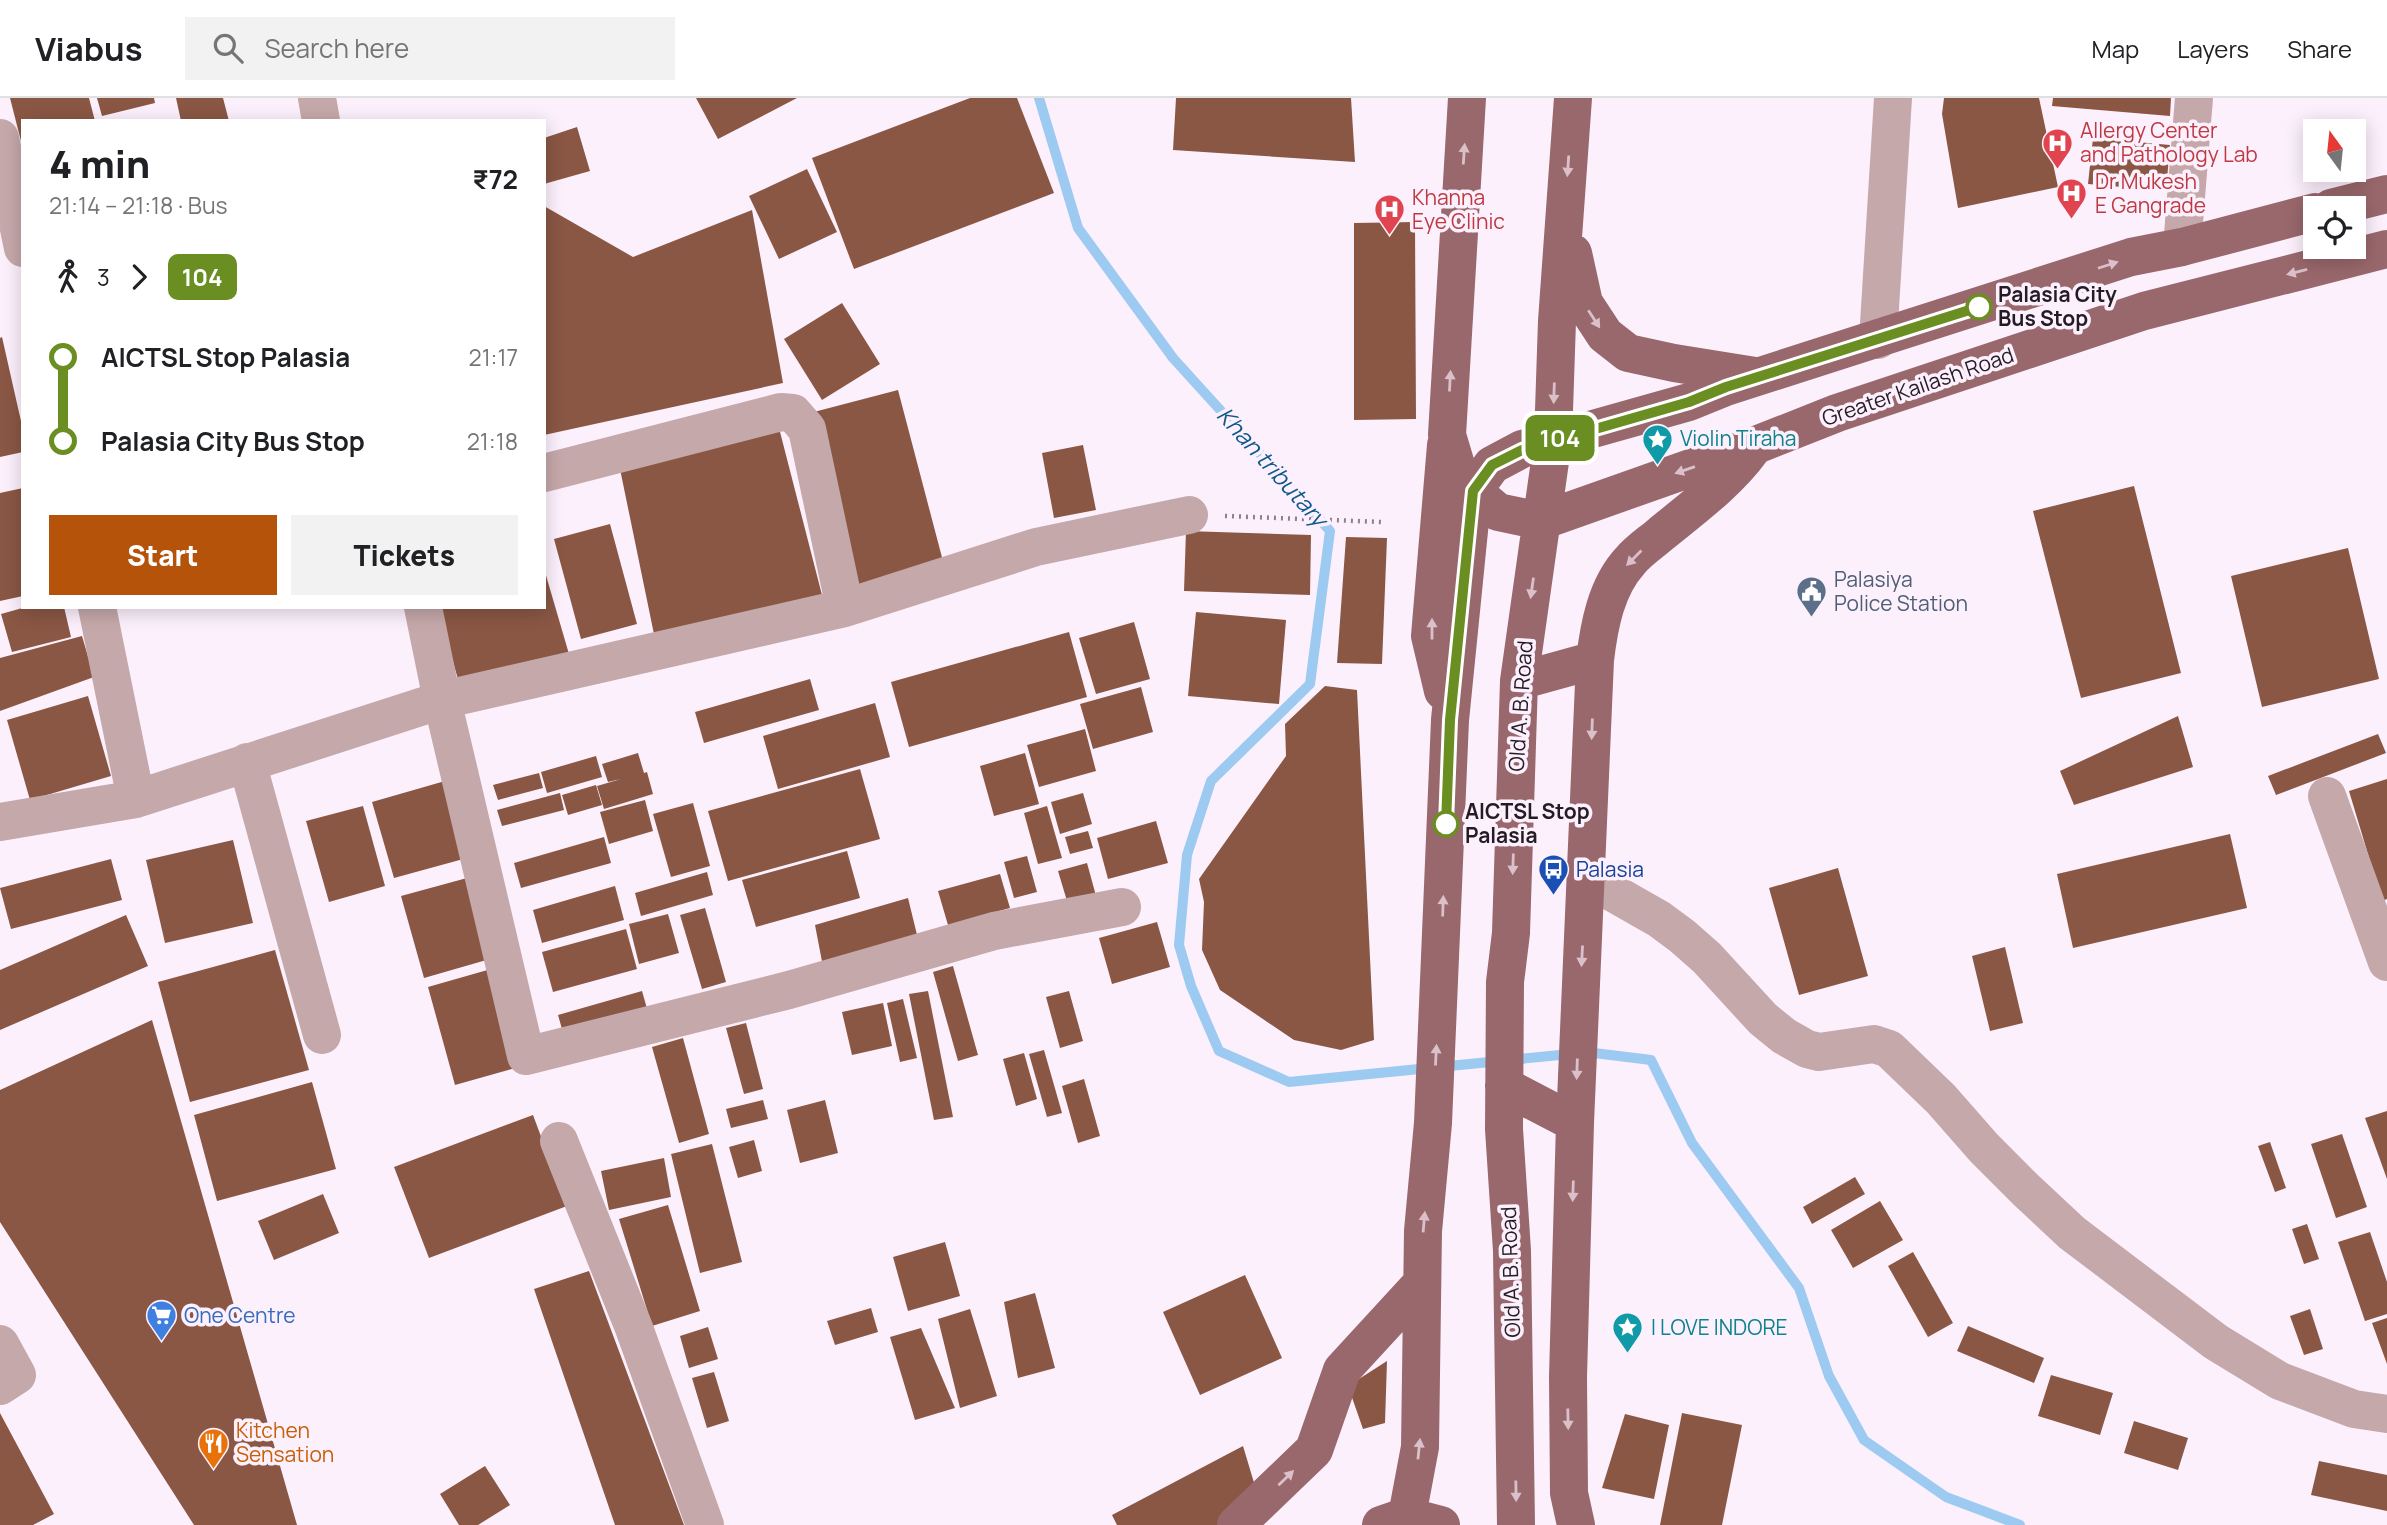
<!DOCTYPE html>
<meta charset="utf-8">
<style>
:root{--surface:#fff;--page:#f2f2f2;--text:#202124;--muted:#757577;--line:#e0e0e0;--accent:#b45309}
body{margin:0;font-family:Manrope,sans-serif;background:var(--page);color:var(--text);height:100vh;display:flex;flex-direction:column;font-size:26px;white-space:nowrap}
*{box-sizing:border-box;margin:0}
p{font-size:23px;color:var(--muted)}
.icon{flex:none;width:38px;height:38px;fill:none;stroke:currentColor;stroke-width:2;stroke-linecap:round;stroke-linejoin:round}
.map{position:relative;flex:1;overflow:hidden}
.panel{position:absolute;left:21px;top:21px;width:525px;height:490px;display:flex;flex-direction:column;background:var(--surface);border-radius:0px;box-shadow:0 4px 18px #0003}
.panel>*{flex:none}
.badge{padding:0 14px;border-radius:10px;font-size:24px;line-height:46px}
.needle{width:46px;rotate:345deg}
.tools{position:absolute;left:2303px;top:21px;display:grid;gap:14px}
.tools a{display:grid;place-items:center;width:63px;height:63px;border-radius:0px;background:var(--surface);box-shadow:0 4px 18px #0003;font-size:35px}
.map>.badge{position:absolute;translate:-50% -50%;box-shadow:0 0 0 4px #fff}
.legs{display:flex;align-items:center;gap:10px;height:77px;padding:0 28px;font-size:23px}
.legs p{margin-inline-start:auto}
.summary{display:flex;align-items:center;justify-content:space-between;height:119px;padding:0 28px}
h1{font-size:38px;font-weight:800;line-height:52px}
.primary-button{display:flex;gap:14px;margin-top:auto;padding:14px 28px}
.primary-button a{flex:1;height:80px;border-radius:0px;background:var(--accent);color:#fff;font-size:28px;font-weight:800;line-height:80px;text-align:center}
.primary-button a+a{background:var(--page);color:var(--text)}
ul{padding:0 28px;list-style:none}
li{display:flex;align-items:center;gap:24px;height:84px;font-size:26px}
li i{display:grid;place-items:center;width:10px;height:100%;margin:0 9px;background:currentColor}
li i::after{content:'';width:18px;height:18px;margin:-9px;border:5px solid;border-radius:50%;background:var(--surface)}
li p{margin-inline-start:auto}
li:first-child i{background:linear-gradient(#0000 50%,currentColor 0)}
li:last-child i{background:linear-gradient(currentColor 50%,#0000 0)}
header{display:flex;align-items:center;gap:42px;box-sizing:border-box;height:98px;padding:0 35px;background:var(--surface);border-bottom:2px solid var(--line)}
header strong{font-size:33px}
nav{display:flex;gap:38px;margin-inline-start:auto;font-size:24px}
.search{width:490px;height:63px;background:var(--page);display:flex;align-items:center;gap:18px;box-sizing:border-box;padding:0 24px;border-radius:0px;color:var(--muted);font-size:26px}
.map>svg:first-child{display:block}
</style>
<header>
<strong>Viabus</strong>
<div class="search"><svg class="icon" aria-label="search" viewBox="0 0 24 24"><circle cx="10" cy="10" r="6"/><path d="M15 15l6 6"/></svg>Search here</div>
<nav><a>Map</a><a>Layers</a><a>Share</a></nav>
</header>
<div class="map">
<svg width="2387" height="1427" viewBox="0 0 2387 1427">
<rect width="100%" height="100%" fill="#fdf0fd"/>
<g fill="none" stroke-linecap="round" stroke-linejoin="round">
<path stroke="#9ccaf1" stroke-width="10" d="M1039 0 1078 130 1173 260 1330 433 1310 586 1211 683 1187 757 1179 847 1191 888 1219 953 1289 984 1570 956
M1586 954 1651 962 1692 1045 1799 1190 1829 1278 1864 1342 1946 1399 2020 1427"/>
</g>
<path fill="#8a5744" d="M10 0H89L95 23H23L22 47Z
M97 0H154L155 5 102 18Z
M176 0H223L229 23H181Z
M696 0H797L718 41Z
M970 0H1017L1054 95 854 171 812 60Z
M1176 0H1351L1355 64 1173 52Z
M1944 0H2039L2058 89 1958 110 1942 16Z
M2053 0H2171L2170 18 2052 8Z
M577 29 590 73 544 86V40Z
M2093 40 2170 47 2166 93 2088 86Z
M807 71 837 134 779 161 749 98Z
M544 108 633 159 752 112 783 285 544 337Z
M1415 124 1416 321 1354 322V125Z
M842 205 880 266 822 302 784 241Z
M2 239 23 332V354L0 359V240Z
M898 292 944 467 855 490 810 315Z
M779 330 822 497 655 541 620 371Z
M1083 347 1096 412 1054 420 1042 355Z
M2134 388 2181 575 2081 600 2033 413Z
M23 390V498L0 503V395Z
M610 426 637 526 581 541 554 441Z
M1186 433 1311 437 1310 497 1184 493Z
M1346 439 1387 440 1382 566 1337 565Z
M2348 450 2379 581 2262 609 2231 478Z
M545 474 569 556 460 588 437 509H544Z
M26 509H64L71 539 12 554 1 516Z
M1196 514 1286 522 1279 606 1188 598Z
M1134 524 1150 581 1096 596 1079 540Z
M1069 534 1087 599 909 649 891 584Z
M82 538 94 579 0 613V560Z
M810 581 819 612 704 645 695 614Z
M1325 588 1357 592 1374 942 1341 952 1294 942 1220 892 1202 852 1204 804 1199 781 1286 658 1285 626Z
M1141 589 1153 634 1093 651 1080 606Z
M88 598 111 678 30 702 7 622Z
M875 605 890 659 778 691 763 638Z
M2178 618 2193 669 2074 707 2060 673Z
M1085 631 1096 673 1039 689 1027 647Z
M2378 636 2386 655 2276 697 2268 678Z
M638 655 644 675 647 674 653 696 604 711 597 688 621 681 608 684 602 666Z
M1025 655 1039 706 994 718 980 668Z
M596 658 602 679 547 695 541 674Z
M860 671 880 741 728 783 708 713Z
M539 675 543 690 498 702 493 687Z
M2387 681V801L2382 803 2349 693Z
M445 683 467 760 394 780 372 704Z
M596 687 602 707 568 717 562 697Z
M560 695 564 712 502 728 497 712Z
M1083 695 1092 726 1060 736 1051 704Z
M645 702 653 733 609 746 600 714Z
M693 705 710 768 671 779 653 716Z
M363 708 385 788 329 804 306 723Z
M1047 708 1062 760 1038 766 1024 715Z
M1156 723 1168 765 1108 781 1097 740Z
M1088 733 1093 750 1070 756 1065 739Z
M2230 736 2247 810 2073 850 2057 776Z
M604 739 611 765 521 790 514 765Z
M233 742 253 825 165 845 146 762Z
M847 753 860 800 756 829 742 782Z
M1027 758 1037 794 1014 800 1004 764Z
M111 761 122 802 11 831 0 790Z
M1087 765 1098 805 1070 813 1058 773Z
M1838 770 1868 878 1799 897 1769 790Z
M707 774 713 797 641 818 635 795Z
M1000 776 1010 810 948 827 938 793Z
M467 780 490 861 424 880 401 798Z
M615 788 624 822 542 845 533 812Z
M908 800 919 845 824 874 815 827Z
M705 810 726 884 702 891 680 817Z
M668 816 679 855 639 866 629 826Z
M126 817 148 868 0 932V872Z
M1157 824 1170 869 1112 886 1099 840Z
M626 831 637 871 553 894 542 854Z
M2005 849 2023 925 1990 933 1972 858Z
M275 852 309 972 190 1004 158 884Z
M953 868 978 957 958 963 933 874Z
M491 871 519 969 455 987 428 889Z
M642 893 648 914 564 938 558 917Z
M928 893 953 1019 934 1022 909 896Z
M1069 893 1083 943 1060 950 1046 899Z
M903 901 917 960 900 964 887 905Z
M883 905 892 948 852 957 842 914Z
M152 922 297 1427H194L0 1124V992Z
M746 925 763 991 744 996 726 930Z
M683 940 709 1036 679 1045 652 949Z
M1044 952 1062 1015 1047 1019 1029 956Z
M1024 955 1037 1001 1016 1008 1003 961Z
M1084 981 1100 1038 1078 1045 1062 988Z
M312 984 336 1071 217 1103 194 1017Z
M763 1002 768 1021 731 1030 726 1011Z
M825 1002 838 1055 800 1065 787 1012Z
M2387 1013V1081L2365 1020Z
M533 1017 567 1108 429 1160 394 1069Z
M2342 1036 2367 1109 2336 1120 2311 1046Z
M754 1042 762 1073 738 1080 729 1049Z
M2270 1044 2286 1090 2275 1094 2258 1048Z
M712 1046 742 1164 700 1175 671 1056Z
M664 1060 671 1099 609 1112 601 1073Z
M1855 1079 1865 1096 1812 1126 1803 1109Z
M323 1096 339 1135 274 1162 258 1123Z
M1880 1103 1903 1142 1853 1170 1831 1132Z
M668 1107 700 1213 652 1228 619 1121Z
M2307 1126 2319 1161 2304 1166 2292 1131Z
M2370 1134 2387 1184V1216L2365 1223 2338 1144Z
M945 1144 960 1198 908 1213 893 1159Z
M1913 1154 1953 1225 1928 1239 1888 1168Z
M589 1173 684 1427H615L534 1191Z
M1245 1177 1282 1260 1200 1297 1163 1214Z
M1035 1195 1055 1270 1018 1280 1004 1204Z
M871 1210 878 1234 835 1247 827 1223Z
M970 1211 997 1298 960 1310 938 1221Z
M2310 1211 2323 1251 2304 1257 2290 1218Z
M2387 1220V1266L2372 1225Z
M1968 1228 2044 1260 2034 1285 1957 1253Z
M708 1229 718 1261 689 1270 680 1238Z
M921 1230 955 1310 915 1322 890 1239Z
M1387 1263 1385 1325 1363 1331 1348 1288Z
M714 1274 729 1323 707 1330 692 1280Z
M2051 1277 2113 1295 2100 1337 2038 1318Z
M0 1315 54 1416 33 1427H0Z
M1682 1315 1742 1327 1722 1427H1660Z
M1625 1316 1669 1327 1654 1401 1602 1390Z
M2134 1323 2188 1340 2178 1372 2124 1355Z
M1243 1348 1258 1398 1220 1427H1117L1112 1417Z
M2319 1363 2387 1377V1413L2311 1397Z
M485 1368 510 1407 478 1427H459L440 1396Z"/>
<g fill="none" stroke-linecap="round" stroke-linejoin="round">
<path stroke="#8b818b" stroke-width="4.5" stroke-dasharray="2 5" stroke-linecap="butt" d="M1225 418 1382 424"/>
<path stroke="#c5a8aa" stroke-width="38" d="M317 0 321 23
M0 40 23 150
M2182 149 2194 0
M1878 242 1893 0
M544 375 781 314 793 315 807 331 845 510
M97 509 136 701
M423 509 442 602 526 958 789 892 994 833 1122 809
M247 664 322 937
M2327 698 2387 864
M0 724 136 701 442 602 845 510 1036 449 1189 417
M1587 780 1659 821 1682 838 1707 860 1763 921 1784 938 1807 951 1819 954 1874 946 1889 951 1941 1001 1984 1050 2027 1093 2072 1135 2216 1244 2280 1283 2354 1311 2387 1316
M559 1043 634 1230 705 1427
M0 1246 17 1277 0 1288"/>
<path stroke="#99686c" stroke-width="38" d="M1467 0 1447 337 1458 374 1473 393 1498 414 1541 423 1756 347 1837 315 2144 213 2387 151
M2331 110 2387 96
M1573 155 1584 205 1605 237 1628 255 1674 265 1755 278
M1473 393 1492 367 1522 351 1689 304 1726 289 2131 159 2182 149 2315 114
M1519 583 1595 562C1599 528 1606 489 1630 463 1639 452 1652 444 1662 435 1694 409 1728 384 1752 351
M1443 593 1430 538 1446 347
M1504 988 1575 1025
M1236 1427 1314 1352 1342 1272 1422 1185
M1381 1427 1407 1418 1420 1349 1423 1133 1433 1025 1450 622 1473 393
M1405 1427 1407 1418 1441 1427
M1516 1427 1512 1153 1504 1031 1505 884 1511 835 1519 583 1553 342 1557 223 1573 0
M1576 1427 1569 1395 1568 1279 1575 1025 1595 562"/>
</g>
<defs><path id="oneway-solid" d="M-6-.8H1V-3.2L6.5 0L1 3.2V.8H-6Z" transform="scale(1.75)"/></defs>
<g fill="#dac0ca">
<use href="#oneway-solid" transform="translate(1464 56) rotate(-86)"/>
<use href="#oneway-solid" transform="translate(1568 68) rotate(94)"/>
<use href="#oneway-solid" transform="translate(2108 167) rotate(-18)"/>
<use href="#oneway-solid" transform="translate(2297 174) rotate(166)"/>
<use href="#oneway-solid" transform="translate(1594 221) rotate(57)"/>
<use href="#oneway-solid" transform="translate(1450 283) rotate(-87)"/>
<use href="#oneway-solid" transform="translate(1554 295) rotate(92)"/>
<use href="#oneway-solid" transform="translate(1685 372) rotate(161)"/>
<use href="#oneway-solid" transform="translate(1634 460) rotate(135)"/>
<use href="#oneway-solid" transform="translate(1532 490) rotate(98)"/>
<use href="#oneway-solid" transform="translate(1432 531) rotate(-90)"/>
<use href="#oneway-solid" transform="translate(1592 631) rotate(92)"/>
<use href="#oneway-solid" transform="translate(1513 766) rotate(92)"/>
<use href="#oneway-solid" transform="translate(1443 808) rotate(-88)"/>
<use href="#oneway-solid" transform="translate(1582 858) rotate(93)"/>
<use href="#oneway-solid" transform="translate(1436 957) rotate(-87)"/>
<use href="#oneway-solid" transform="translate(1577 971) rotate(92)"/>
<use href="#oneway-solid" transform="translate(1573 1093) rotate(92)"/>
<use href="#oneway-solid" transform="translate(1424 1124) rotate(-85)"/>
<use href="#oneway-solid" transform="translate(1568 1321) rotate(89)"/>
<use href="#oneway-solid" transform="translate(1419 1351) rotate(-84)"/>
<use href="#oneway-solid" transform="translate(1286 1380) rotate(-44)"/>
<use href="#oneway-solid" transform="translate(1516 1393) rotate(89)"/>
</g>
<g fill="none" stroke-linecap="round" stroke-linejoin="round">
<defs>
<path id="line-1" d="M1446 726 1450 622 1473 393 1492 367 1522 352 1689 304 1726 289 1979 209"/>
</defs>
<use href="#line-1" stroke="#fff" stroke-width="16"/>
<use href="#line-1" stroke="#6b8e23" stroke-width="10"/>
</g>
<defs>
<symbol id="hospital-pin" viewBox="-11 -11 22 30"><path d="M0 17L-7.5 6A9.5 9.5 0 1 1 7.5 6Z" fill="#e0444e" stroke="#fdf0fd"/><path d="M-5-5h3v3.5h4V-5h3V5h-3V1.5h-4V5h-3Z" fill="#fff"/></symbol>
<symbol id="sight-pin" viewBox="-11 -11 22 30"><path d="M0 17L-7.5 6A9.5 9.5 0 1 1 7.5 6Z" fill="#0f9aa8" stroke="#fdf0fd"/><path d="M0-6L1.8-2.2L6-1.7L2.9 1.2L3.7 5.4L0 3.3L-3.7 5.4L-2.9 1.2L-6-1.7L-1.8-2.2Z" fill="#fff"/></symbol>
<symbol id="civic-pin" viewBox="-11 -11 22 30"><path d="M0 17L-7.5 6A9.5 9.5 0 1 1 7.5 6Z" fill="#5c6f8a" stroke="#fdf0fd"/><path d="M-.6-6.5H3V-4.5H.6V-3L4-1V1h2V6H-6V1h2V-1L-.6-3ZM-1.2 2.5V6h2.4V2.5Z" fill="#fff"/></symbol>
<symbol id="bus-pin" viewBox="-11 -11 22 30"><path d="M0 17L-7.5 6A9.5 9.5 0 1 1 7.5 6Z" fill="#1a4fb4" stroke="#fdf0fd"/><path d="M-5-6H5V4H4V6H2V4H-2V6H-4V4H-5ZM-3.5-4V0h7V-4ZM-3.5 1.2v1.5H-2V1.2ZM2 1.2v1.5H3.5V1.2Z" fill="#fff"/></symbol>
<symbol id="supermarket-pin" viewBox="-11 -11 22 30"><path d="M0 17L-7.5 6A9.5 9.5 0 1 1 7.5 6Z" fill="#3f7fe0" stroke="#fdf0fd"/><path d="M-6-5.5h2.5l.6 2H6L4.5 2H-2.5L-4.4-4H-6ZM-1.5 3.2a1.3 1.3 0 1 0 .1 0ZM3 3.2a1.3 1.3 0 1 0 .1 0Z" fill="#fff"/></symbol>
<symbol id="restaurant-pin" viewBox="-11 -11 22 30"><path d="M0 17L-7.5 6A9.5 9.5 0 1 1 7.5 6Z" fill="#e8710a" stroke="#fdf0fd"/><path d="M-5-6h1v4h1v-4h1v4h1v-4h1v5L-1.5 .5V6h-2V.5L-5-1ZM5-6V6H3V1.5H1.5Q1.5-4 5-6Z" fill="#fff"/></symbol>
</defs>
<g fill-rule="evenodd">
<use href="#hospital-pin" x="2040" y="28" width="35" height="47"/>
<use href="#hospital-pin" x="2054" y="78" width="35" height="47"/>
<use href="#hospital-pin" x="1372" y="94" width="35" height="47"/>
<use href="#sight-pin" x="1640" y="324" width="35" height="47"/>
<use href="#civic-pin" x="1794" y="476" width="35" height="47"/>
<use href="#bus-pin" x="1536" y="754" width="35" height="47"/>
<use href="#supermarket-pin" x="144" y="1200" width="35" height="47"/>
<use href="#sight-pin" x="1610" y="1212" width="35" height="47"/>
<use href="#restaurant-pin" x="196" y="1328" width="35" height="47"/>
</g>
<g fill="#fff" stroke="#6b8e23" stroke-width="3.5">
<circle cx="1979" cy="209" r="12"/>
<circle cx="1446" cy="726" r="12"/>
</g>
<g text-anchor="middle" stroke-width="7" stroke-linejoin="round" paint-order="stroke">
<g font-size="21" fill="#be3a42" stroke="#fdf0fd" text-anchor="start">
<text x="2080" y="40">Allergy Center<tspan x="2080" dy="24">and Pathology Lab</tspan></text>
<text x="2095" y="91">Dr Mukesh<tspan x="2095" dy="24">E Gangrade</tspan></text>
<text x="1412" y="107">Khanna<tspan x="1412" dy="24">Eye Clinic</tspan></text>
</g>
<g font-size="21" font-weight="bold" fill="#241c24" stroke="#fdf0fd" text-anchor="start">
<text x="1998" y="204">Palasia City<tspan x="1998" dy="24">Bus Stop</tspan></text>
<text x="1465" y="721">AICTSL Stop<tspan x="1465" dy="24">Palasia</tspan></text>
</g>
<g font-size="21" fill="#241c24" stroke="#fdf0fd">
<text transform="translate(1918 289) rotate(-19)" y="7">Greater Kailash Road</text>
<text transform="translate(1521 608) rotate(-86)" y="7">Old A. B. Road</text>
<text transform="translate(1511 1174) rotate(-92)" y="7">Old A. B. Road</text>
</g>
<g font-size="21" fill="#0d838f" stroke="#fdf0fd" text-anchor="start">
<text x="1680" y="348">Violin Tiraha</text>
<text x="1651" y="1237">I LOVE INDORE</text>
</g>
<g font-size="21" fill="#4e5e75" stroke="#fdf0fd" text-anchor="start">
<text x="1834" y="489">Palasiya<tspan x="1834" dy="24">Police Station</tspan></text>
</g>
<g font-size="21" fill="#164399" stroke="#fdf0fd" text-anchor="start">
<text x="1576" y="779">Palasia</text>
</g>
<g font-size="21" fill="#366cbe" stroke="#fdf0fd" text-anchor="start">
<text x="184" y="1225">One Centre</text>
</g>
<g font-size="21" fill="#c56008" stroke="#fdf0fd" text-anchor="start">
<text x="236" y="1340">Kitchen<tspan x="236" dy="24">Sensation</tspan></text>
</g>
<g font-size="23" font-style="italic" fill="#0f5889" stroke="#fdf0fd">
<text transform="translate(1272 369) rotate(48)" y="8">Khan tributary</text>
</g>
</g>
</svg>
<div class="tools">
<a><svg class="needle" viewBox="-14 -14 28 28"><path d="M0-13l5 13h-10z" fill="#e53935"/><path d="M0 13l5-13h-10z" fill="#757577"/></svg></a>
<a><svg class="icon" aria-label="locate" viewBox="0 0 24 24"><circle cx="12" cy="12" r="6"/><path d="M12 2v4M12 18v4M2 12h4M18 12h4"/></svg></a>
</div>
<b class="badge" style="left:1560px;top:340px;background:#6b8e23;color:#fff">104</b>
<section class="panel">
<div class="summary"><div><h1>4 min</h1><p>21:14 – 21:18 · Bus</p></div><b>₹72</b></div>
<div class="legs"><svg class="icon" aria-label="walk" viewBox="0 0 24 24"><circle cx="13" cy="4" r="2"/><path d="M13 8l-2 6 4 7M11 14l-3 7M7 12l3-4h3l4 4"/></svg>3<svg class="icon" aria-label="forward" viewBox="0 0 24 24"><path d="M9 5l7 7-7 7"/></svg><b class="badge" style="background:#6b8e23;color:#fff">104</b></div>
<ul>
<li><i style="color:#6b8e23"></i><b>AICTSL Stop Palasia</b><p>21:17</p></li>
<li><i style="color:#6b8e23"></i><b>Palasia City Bus Stop</b><p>21:18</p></li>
</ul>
<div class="primary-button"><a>Start</a><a>Tickets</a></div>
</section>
</div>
